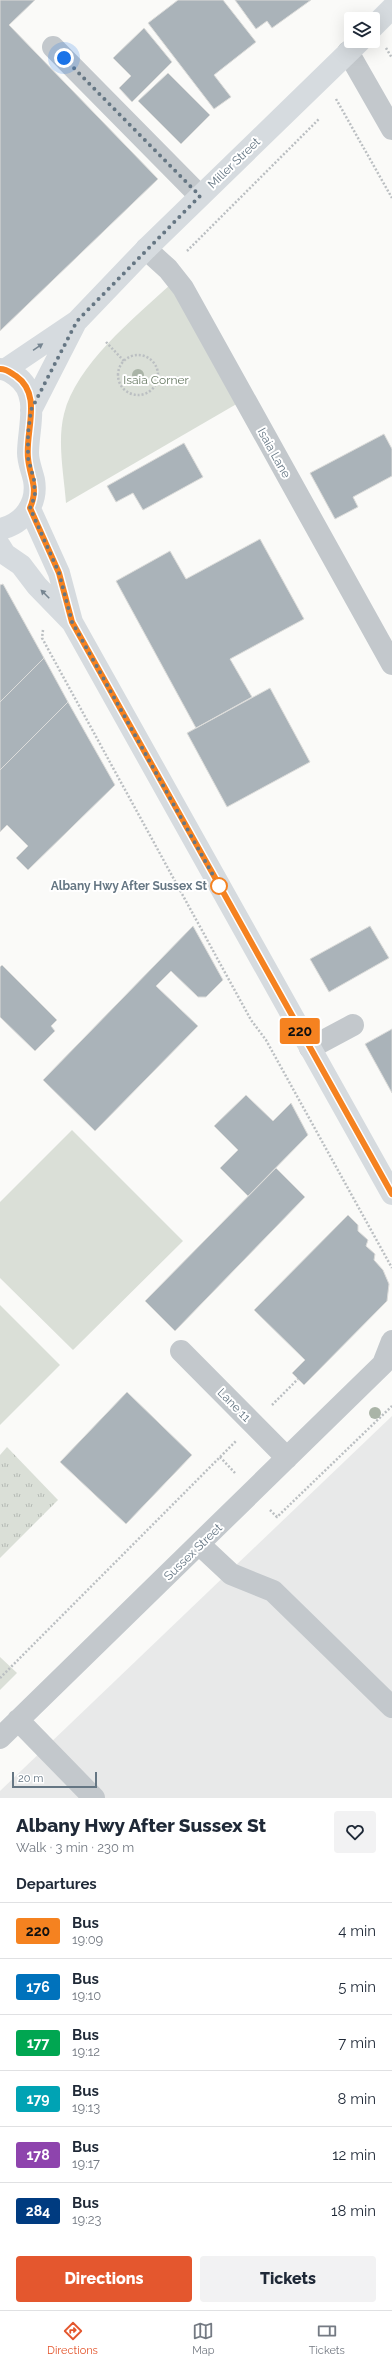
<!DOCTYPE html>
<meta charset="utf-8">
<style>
:root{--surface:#fff;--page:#f2f2f3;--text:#1f2937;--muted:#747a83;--line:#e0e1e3;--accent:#e4572e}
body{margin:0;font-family:Raleway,sans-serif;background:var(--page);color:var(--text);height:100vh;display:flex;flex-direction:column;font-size:15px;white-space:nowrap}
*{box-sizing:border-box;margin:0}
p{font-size:13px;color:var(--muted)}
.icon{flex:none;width:22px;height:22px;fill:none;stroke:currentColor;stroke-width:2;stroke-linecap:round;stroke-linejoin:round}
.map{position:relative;height:1798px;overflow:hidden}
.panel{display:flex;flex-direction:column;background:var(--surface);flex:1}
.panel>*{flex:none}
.badge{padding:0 8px;border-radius:3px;font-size:14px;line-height:26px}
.tools{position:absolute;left:344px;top:12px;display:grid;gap:8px}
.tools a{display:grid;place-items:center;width:36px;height:36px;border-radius:4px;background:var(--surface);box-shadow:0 4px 16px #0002;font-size:20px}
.scale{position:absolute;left:12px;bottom:10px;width:85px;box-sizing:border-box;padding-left:4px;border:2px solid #657683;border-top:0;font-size:11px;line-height:14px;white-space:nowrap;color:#657683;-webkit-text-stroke:3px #fff;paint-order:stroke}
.you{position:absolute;width:20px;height:20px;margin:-10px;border:3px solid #fff;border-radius:50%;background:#1a73e8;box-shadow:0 0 0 6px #1a73e833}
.map>.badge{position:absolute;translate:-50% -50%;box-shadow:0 0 0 2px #fff}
h2{padding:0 16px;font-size:15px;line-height:36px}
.round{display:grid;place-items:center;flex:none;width:42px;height:42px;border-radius:4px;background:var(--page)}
.headline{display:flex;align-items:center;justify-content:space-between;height:68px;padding:0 16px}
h1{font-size:19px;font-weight:800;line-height:30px}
.primary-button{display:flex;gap:8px;margin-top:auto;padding:8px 16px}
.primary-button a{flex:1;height:46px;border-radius:4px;background:var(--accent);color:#fff;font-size:16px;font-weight:800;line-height:46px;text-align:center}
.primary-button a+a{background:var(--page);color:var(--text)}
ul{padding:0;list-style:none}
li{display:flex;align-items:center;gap:12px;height:56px;padding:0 16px;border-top:1px solid var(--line)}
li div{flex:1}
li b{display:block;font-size:15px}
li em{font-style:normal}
li .badge{min-width:44px;font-weight:700;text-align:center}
.dock{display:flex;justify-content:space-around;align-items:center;height:56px;border-top:1px solid var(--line);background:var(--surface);font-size:11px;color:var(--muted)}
.dock a{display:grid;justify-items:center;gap:2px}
.dock .active{color:var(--accent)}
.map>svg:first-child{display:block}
</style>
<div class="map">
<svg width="392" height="1798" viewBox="0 0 392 1798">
<defs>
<pattern id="grass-tufts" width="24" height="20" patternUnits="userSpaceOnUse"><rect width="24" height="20" fill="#dadfd7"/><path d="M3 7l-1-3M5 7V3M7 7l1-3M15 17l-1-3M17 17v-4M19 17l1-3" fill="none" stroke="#b4b9b4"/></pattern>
</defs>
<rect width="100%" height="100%" fill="#fafaf8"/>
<path fill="#e8e9e9" d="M392 1416V1798H0V1791Z"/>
<path fill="url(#grass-tufts)" d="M7 1447 58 1500 0 1558V1455Z"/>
<path fill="#dadfd7" d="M170 285 240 402 66 503C64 475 57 442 64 414 76 365 134 318 170 285Z
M72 1130 183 1241 73 1350 0 1278V1202Z
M0 1305 60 1365 0 1425Z
M0 1657 17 1673 0 1690Z"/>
<path fill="#aab3b9" stroke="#dcdcda" d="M0 0H35L9 25 158 179 0 331Z
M178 0H223L256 42 214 75 231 97 214 109 148 23Z
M235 0H311L272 28 267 21 256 29Z
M144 28 172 62 132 102 119 88 131 76 113 58Z
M168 73 210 115 181 144 138 101Z
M384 434 392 449V476L353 497 358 507 335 519 310 473Z
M184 443 203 477 143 510 133 493 116 502 107 486Z
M260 539 304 619 230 659 252 697 196 728 116 581 170 551 186 579Z
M3 584 44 658 0 702V585Z
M44 658 68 702 0 770V702Z
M270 688 310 762 227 807 187 733Z
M68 702 115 785 28 870 16 858 28 846 7 825 0 832V770Z
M193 926 223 980 206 997H198L171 971 156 986 198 1026 95 1131 43 1080Z
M370 926 389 958 329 992 310 959Z
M2 965 57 1020 51 1026 55 1031 35 1051 0 1017V967Z
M392 1029V1093L365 1044Z
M246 1095 273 1121 291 1103 308 1135 248 1196 220 1168 238 1150 214 1126Z
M276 1168 305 1197 175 1331 145 1301Z
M348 1215 358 1225V1231L368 1240 366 1246 375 1254 374 1260 383 1270 389 1284 387 1301 304 1385 292 1373 305 1360 254 1310Z
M127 1392 192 1455 126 1524 60 1462Z"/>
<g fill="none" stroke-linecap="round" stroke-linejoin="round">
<path stroke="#bbbfc2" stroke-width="2.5" stroke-dasharray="2 2" stroke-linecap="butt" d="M386 48 392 58
M336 99 392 198
M187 251 319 119
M106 342 124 361
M118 375a20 20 0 1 1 40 0a20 20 0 1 1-40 0Z
M43 630 42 638 251 1020 266 1040 392 1268
M272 1405 298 1379
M220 1457 235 1473
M270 1510 277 1517 392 1406
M0 1678 236 1441"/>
<path stroke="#c3c8cc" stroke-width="22" d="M53 47 200 196
M348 52 392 129
M146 249 168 269 183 288 392 664
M310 1048 353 1025
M181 1351 287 1458
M200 1545 231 1574 273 1591 392 1707
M18 1720 94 1798
M0 1738 383 1364 392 1341"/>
<path stroke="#d6dbdf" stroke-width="22" d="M373 27 392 8
M0 369C7 369 10 372 16 376 41 393 28 428 28 453 28 462 32 471 34 480 38 503 24 524 0 529
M6 369 77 321 146 249 360 41
M31 410 75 324
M30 509 59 573 72 622 392 1194
M0 546 5 554 21 565 37 586 71 621"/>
</g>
<g fill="#aab4a7">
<circle cx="138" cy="375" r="6"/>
<circle cx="375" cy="1413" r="6"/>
</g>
<defs><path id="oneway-solid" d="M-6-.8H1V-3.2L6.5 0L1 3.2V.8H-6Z"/></defs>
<g fill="#768591">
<use href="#oneway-solid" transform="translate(38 347) rotate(-34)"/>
<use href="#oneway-solid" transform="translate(45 594) rotate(-135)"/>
</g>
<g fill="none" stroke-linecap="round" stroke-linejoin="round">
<defs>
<path id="line" d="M0 369C7 369 11 373 16 376 43 395 25 431 28 458 30 479 39 487 30 508L59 573 72 622 392 1194"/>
</defs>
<use href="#line" stroke="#fff" stroke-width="9"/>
<use href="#line" stroke="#f58220" stroke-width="6"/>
<path stroke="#657683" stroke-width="4" stroke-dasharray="0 7.2" d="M64 58 200 196 77 321 31 410 28 434V458L34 480 35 496 30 508 59 573 72 622 219 886"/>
</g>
<circle fill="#fff" stroke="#f58220" stroke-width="2" cx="219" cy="886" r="8"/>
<g text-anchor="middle" stroke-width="4" stroke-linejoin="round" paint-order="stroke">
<g font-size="12" fill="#657683" stroke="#fff">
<text transform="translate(234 163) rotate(-44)" y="4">Miller Street</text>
<text transform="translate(274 453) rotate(61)" y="4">Isaia Lane</text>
<text transform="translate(234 1405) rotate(45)" y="4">Lane 11</text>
<text transform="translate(193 1552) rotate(-44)" y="4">Sussex Street</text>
</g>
<g font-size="12" fill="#687a64" stroke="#fff">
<text x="156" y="384">Isaia Corner</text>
</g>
<g font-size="12" font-weight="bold" fill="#657683" stroke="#fff" text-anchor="end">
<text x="207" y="890">Albany Hwy After Sussex St</text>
</g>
</g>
</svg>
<div class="tools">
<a><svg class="icon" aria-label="layers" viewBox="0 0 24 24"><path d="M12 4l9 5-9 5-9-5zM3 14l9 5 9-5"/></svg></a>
</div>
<div class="scale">20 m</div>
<div class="you" style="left:64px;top:58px"></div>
<b class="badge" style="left:300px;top:1031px;background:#f58220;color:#111">220</b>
</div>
<section class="panel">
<div class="headline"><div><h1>Albany Hwy After Sussex St</h1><p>Walk · 3 min · 230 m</p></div><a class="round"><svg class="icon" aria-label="heart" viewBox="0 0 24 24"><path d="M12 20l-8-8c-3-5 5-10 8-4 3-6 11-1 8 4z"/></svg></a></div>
<h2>Departures</h2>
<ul>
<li><span class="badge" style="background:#f58220;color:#111">220</span><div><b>Bus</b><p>19:09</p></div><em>4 min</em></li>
<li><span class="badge" style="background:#0072bc;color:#fff">176</span><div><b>Bus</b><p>19:10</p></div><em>5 min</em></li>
<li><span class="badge" style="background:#00a651;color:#fff">177</span><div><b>Bus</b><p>19:12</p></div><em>7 min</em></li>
<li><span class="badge" style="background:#00a3b4;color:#fff">179</span><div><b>Bus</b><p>19:13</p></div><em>8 min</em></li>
<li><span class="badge" style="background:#8e44ad;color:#fff">178</span><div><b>Bus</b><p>19:17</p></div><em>12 min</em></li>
<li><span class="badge" style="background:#003b80;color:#fff">284</span><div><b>Bus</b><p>19:23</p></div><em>18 min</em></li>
</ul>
<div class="primary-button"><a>Directions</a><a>Tickets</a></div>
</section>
<nav class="dock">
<a class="active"><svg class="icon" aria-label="directions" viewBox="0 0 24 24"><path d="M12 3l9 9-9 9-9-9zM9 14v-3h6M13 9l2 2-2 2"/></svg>Directions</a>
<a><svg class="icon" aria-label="map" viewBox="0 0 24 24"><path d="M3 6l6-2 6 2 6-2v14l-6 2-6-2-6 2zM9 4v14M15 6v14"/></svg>Map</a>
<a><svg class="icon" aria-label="tickets" viewBox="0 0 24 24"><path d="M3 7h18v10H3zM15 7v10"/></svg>Tickets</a>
</nav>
